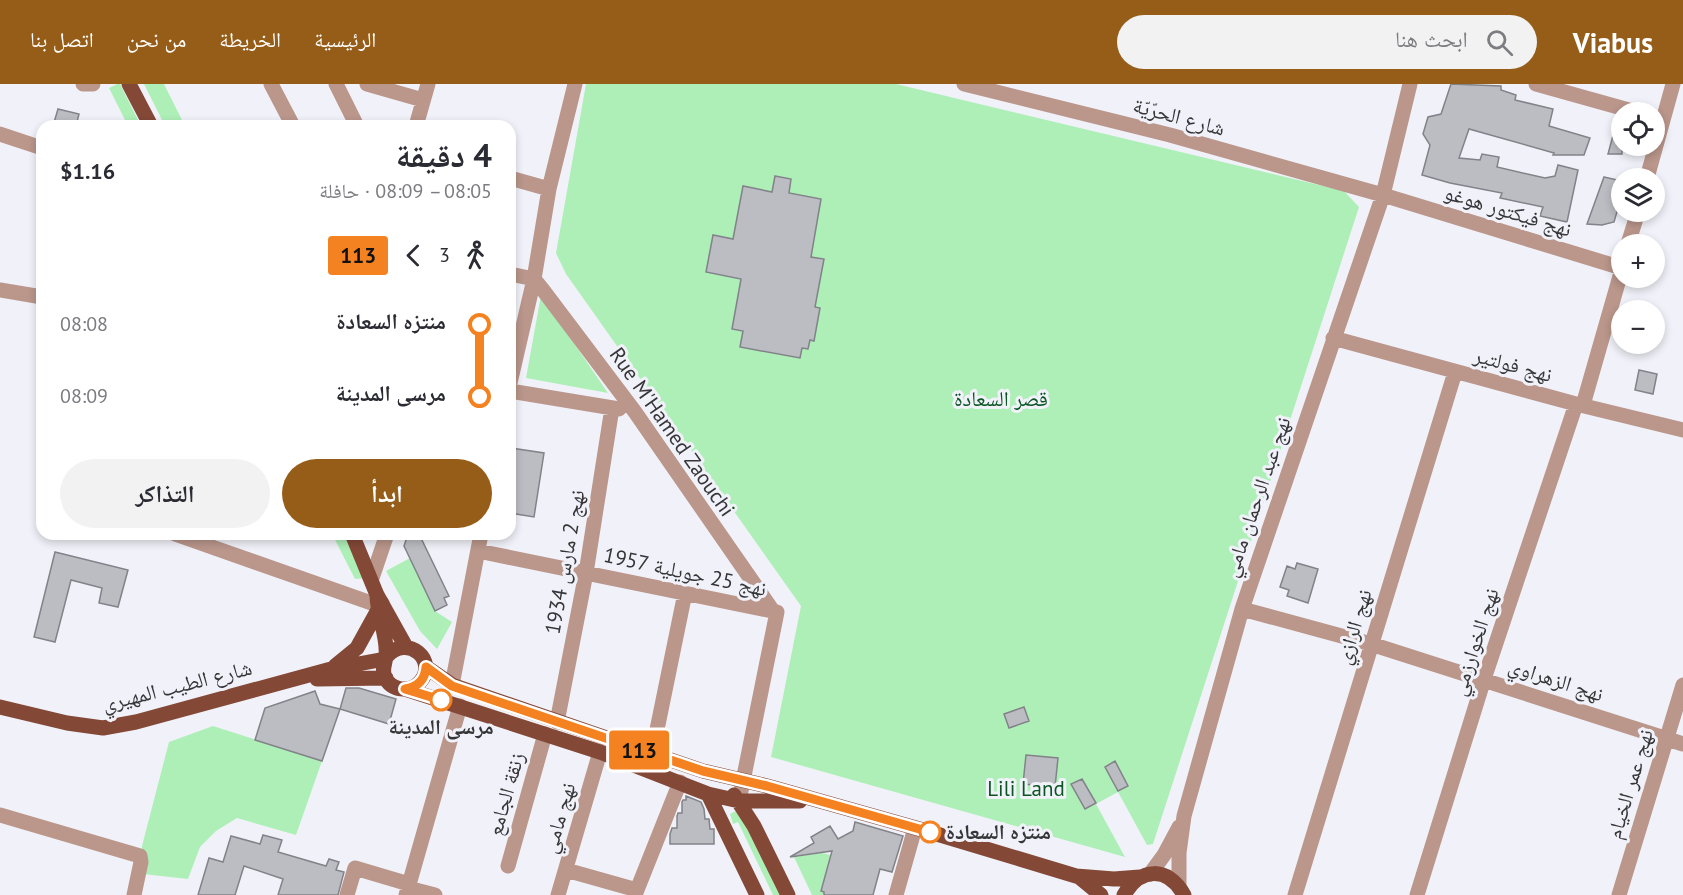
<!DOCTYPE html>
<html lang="ar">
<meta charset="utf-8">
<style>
:root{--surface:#fff;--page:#f2f2f3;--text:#2b2b33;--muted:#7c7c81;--accent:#965d19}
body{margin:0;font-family:"PT Sans","Noto Naskh Arabic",sans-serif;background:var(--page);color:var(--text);direction:rtl;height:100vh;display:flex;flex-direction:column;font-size:22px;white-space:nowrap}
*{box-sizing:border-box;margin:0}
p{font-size:20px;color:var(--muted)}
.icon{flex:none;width:33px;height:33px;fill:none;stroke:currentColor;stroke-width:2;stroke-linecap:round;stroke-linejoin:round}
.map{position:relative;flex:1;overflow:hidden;direction:ltr}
.sheet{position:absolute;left:36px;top:36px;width:480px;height:420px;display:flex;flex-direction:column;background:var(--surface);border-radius:18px;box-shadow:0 3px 9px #0003;direction:rtl}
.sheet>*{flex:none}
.badge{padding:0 12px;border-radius:4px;font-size:21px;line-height:39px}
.tools{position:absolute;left:1611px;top:18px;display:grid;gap:12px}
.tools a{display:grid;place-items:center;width:54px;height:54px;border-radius:50%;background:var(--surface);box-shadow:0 3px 9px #0003;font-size:30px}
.map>.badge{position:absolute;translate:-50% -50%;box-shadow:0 0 0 3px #fff}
.legs{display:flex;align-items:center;gap:9px;height:66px;padding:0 24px;font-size:20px}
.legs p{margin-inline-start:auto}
.summary{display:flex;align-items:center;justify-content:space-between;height:102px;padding:0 24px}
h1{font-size:33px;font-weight:700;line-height:45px}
.button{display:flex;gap:12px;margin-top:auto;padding:12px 24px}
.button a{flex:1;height:69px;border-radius:36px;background:var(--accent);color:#fff;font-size:24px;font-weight:700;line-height:69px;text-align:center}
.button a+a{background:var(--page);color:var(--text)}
ul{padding:0 24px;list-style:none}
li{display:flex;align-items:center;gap:21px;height:72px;font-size:22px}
li i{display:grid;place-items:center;width:9px;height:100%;margin:0 8px;background:currentColor}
li i::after{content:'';width:15px;height:15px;margin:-8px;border:4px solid;border-radius:50%;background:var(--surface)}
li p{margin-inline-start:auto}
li:first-child i{background:linear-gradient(#0000 50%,currentColor 0)}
li:last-child i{background:linear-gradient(currentColor 50%,#0000 0)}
header{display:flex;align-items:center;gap:36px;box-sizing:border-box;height:84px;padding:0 30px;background:var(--accent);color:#fff}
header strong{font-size:28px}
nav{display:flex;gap:33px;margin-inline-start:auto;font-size:21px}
.search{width:420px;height:54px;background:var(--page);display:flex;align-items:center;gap:15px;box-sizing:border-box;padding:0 21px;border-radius:33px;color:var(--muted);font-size:22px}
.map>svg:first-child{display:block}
</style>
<header>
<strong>Viabus</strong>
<div class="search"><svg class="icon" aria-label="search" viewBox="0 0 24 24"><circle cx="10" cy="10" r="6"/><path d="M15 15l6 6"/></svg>ابحث هنا</div>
<nav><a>الرئيسية</a><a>الخريطة</a><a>من نحن</a><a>اتصل بنا</a></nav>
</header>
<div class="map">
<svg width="1683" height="811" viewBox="0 0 1683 811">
<rect width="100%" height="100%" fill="#f1f2f9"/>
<path fill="#aeefb8" d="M117 0H120L141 42H128L109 4Z
M144 0H164L185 42H165Z
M586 0H896L1344 107 1359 123 1153 760 1147 761 1118 708 1096 720 1125 773 771 673 801 522 566 190 556 169Z
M541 211 608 309 526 294Z
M332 450H347L369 494 355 495Z
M410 474 435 527 452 538 437 565 420 547 386 487Z
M213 642 322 677 296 751 237 734 216 747 200 763 188 795 143 790 142 762 169 658Z
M736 727 739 728 782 811H773L738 738 733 740 730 730Z
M822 769 831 771 821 807 824 808V811H812L794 773Z"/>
<path fill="#bbbdc3" stroke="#828389" stroke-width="1.5" d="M1451 0 1501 2V6L1516 11 1515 16 1553 25 1549 42 1590 54 1584 71H1553L1554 69 1469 45 1459 74 1480 76 1482 70 1499 73 1497 83 1545 94 1555 92 1558 81 1578 86 1567 138 1540 132 1543 123 1500 114 1502 109 1450 99 1422 91 1430 61 1423 50 1428 33 1441 30Z
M58 25 79 30 76 42H53Z
M1618 33 1622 34V70H1608Z
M775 92 791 95 789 109 821 115 811 173 824 175 815 223 820 224 814 257 810 256 808 265 802 264 800 274 740 263 743 247 732 245 741 195 706 188 713 151 733 155 743 102 772 108Z
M1604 93 1622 97V111L1614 138 1602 141 1587 140Z
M1639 286 1657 290 1653 310 1635 306Z
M511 364 544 369 534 433 510 429Z
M408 450H419L449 512 444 514 447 521 435 527 404 462Z
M55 468 128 486 118 523 99 519 102 504 71 496 55 558 34 553Z
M1297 479 1318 485 1308 519 1287 512 1289 506 1280 503 1287 482 1295 485Z
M346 604H359L396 615 389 640 340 625Z
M315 607 320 620 340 625 322 677 255 656 265 624Z
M1024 623 1029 637 1009 644 1004 630Z
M1026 671 1058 674 1055 703 1023 700Z
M1115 677 1128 702 1118 707 1105 683Z
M1082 695 1096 719 1085 725 1071 700Z
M686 712 701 718 704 725 705 735H709L710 745H714V760H670V750L672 744H677V732L678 729H682V718L683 716H686Z
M855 738 903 752 892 788 880 785 873 811H824V808L821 807 832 767 790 773 814 759 811 753 830 742 838 755 853 747Z
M263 751 282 756 278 768 326 782 329 775 339 778 336 786 344 788 338 811H278L283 795 244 782 235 811H198L209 774 223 778 231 752 260 760Z"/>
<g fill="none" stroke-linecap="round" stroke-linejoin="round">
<path stroke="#ba968b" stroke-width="15" d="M83 0H93
M271 0 293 42
M336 0 357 42
M367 0 423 16
M964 0 1170 51 1383 111 1622 184
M1536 0 1636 28
M416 42 428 0
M0 50 42 64
M510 94 549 105
M1647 94 1673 0
M1628 160 1638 128
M510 190 534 195 543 206 635 328 773 527
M0 206 42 213
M1333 254 1576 320 1683 346
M510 299 534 195 549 105 575 0
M510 307 619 325
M1583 321 1622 185
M175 450 377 521 382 519
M478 467 777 528 739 717
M372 494 387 450
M1242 525 1371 560 1683 660
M452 601 481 450
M557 638 586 489 612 324
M652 670 685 509
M0 731 140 772 141 778 134 811
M508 782 545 650
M566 786 637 806
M1150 790 1164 771 1179 743
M1179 801V769L1184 732 1242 525 1383 111 1410 0
M408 804 435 811
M347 811 355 784 409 800
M406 811 460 622
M558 811 600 668
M635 811 680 698
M896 811 915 744
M1295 811 1455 288
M1417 811 1484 595 1576 320
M1619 811 1683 601"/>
<path stroke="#844837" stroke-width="15" d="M129 0 151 42
M352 450 377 511 406 563
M377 511C377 531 388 552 386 571 386 579 381 585 385 593 391 607 410 609 420 598 439 577 407 549 387 572
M335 582 357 564 378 526
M426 583 452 601 703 687 767 702 930 748 1076 792 1114 795 1140 793
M317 595 386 594
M405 605 600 668 708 710 739 717H800
M0 623 67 639 103 644 136 638 331 585 385 575
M708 710 757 811
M734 711 754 742 788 811
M1079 793 1101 811
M1124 811C1140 783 1168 782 1184 811"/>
</g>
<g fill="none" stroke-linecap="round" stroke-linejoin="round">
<defs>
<path id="line-1" d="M441 616 405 605C418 603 425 596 426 583L452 602 703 687 767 702 930 748"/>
</defs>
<use href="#line-1" stroke="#fff" stroke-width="14"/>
<use href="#line-1" stroke="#f58220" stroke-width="9"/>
</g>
<g fill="#fff" stroke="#f58220" stroke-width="3">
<circle cx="441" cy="616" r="10"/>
<circle cx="930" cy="748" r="10"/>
</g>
<g text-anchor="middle" stroke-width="6" stroke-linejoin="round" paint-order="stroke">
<g font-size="21" fill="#363639" stroke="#f1f2f9">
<text transform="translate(1179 33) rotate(15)" y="7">شارع الحرّيّة</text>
<text transform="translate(1508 127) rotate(17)" y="7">نهج فيكتور هوغو</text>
<text transform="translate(1513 281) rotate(15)" y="7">نهج فولتير</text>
<text transform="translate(672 348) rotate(55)" y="7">Rue M'Hamed Zaouchi</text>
<text transform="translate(1257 413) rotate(-71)" y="7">نهج عبد الرحمان مامي</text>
<text transform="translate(565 478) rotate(-80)" y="7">نهج 2 مارس 1934</text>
<text transform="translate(685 488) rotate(12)" y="7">نهج 25 جويلية 1957</text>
<text transform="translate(1354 543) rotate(-73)" y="7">نهج الرازي</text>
<text transform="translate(1475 558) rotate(-72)" y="7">نهج الخوارزمي</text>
<text transform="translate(1556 596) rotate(18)" y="7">نهج الزهراوي</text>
<text transform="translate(177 602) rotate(-14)" y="7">شارع الطيب المهيري</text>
<text transform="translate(1630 700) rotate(-73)" y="7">نهج عمر الخيام</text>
<text transform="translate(506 710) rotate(-74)" y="7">زنقة الجامع</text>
<text transform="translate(559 734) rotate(-74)" y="7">نهج مامي</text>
</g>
<g font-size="21" fill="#0b5524" stroke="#f1f2f9">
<text x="1001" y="322">قصر السعادة</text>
<text x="1026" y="712">Lili Land</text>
</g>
<g font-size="21" font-weight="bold" fill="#363639" stroke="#f1f2f9">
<text x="441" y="650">مرسى المدينة</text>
<text x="946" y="755" text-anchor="start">منتزه السعادة</text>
</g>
</g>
</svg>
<div class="tools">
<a><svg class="icon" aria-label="locate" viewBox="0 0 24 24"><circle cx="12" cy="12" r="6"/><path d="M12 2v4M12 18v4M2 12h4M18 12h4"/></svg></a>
<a><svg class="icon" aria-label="layers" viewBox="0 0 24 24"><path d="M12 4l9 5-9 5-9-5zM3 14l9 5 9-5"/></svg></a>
<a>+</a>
<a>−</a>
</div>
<b class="badge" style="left:639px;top:666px;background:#f58220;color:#111">113</b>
<section class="sheet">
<div class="summary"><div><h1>4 دقيقة</h1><p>08:05 – 08:09 · حافلة</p></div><b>$1.16</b></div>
<div class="legs"><svg class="icon" aria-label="walk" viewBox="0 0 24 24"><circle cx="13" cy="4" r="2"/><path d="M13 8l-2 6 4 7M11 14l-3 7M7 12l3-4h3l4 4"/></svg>3<svg class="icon" aria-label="back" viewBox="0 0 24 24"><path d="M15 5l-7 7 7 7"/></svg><b class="badge" style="background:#f58220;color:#111">113</b></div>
<ul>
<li><i style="color:#f58220"></i><b>منتزه السعادة</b><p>08:08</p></li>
<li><i style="color:#f58220"></i><b>مرسى المدينة</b><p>08:09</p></li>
</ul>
<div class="button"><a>ابدأ</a><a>التذاكر</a></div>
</section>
</div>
